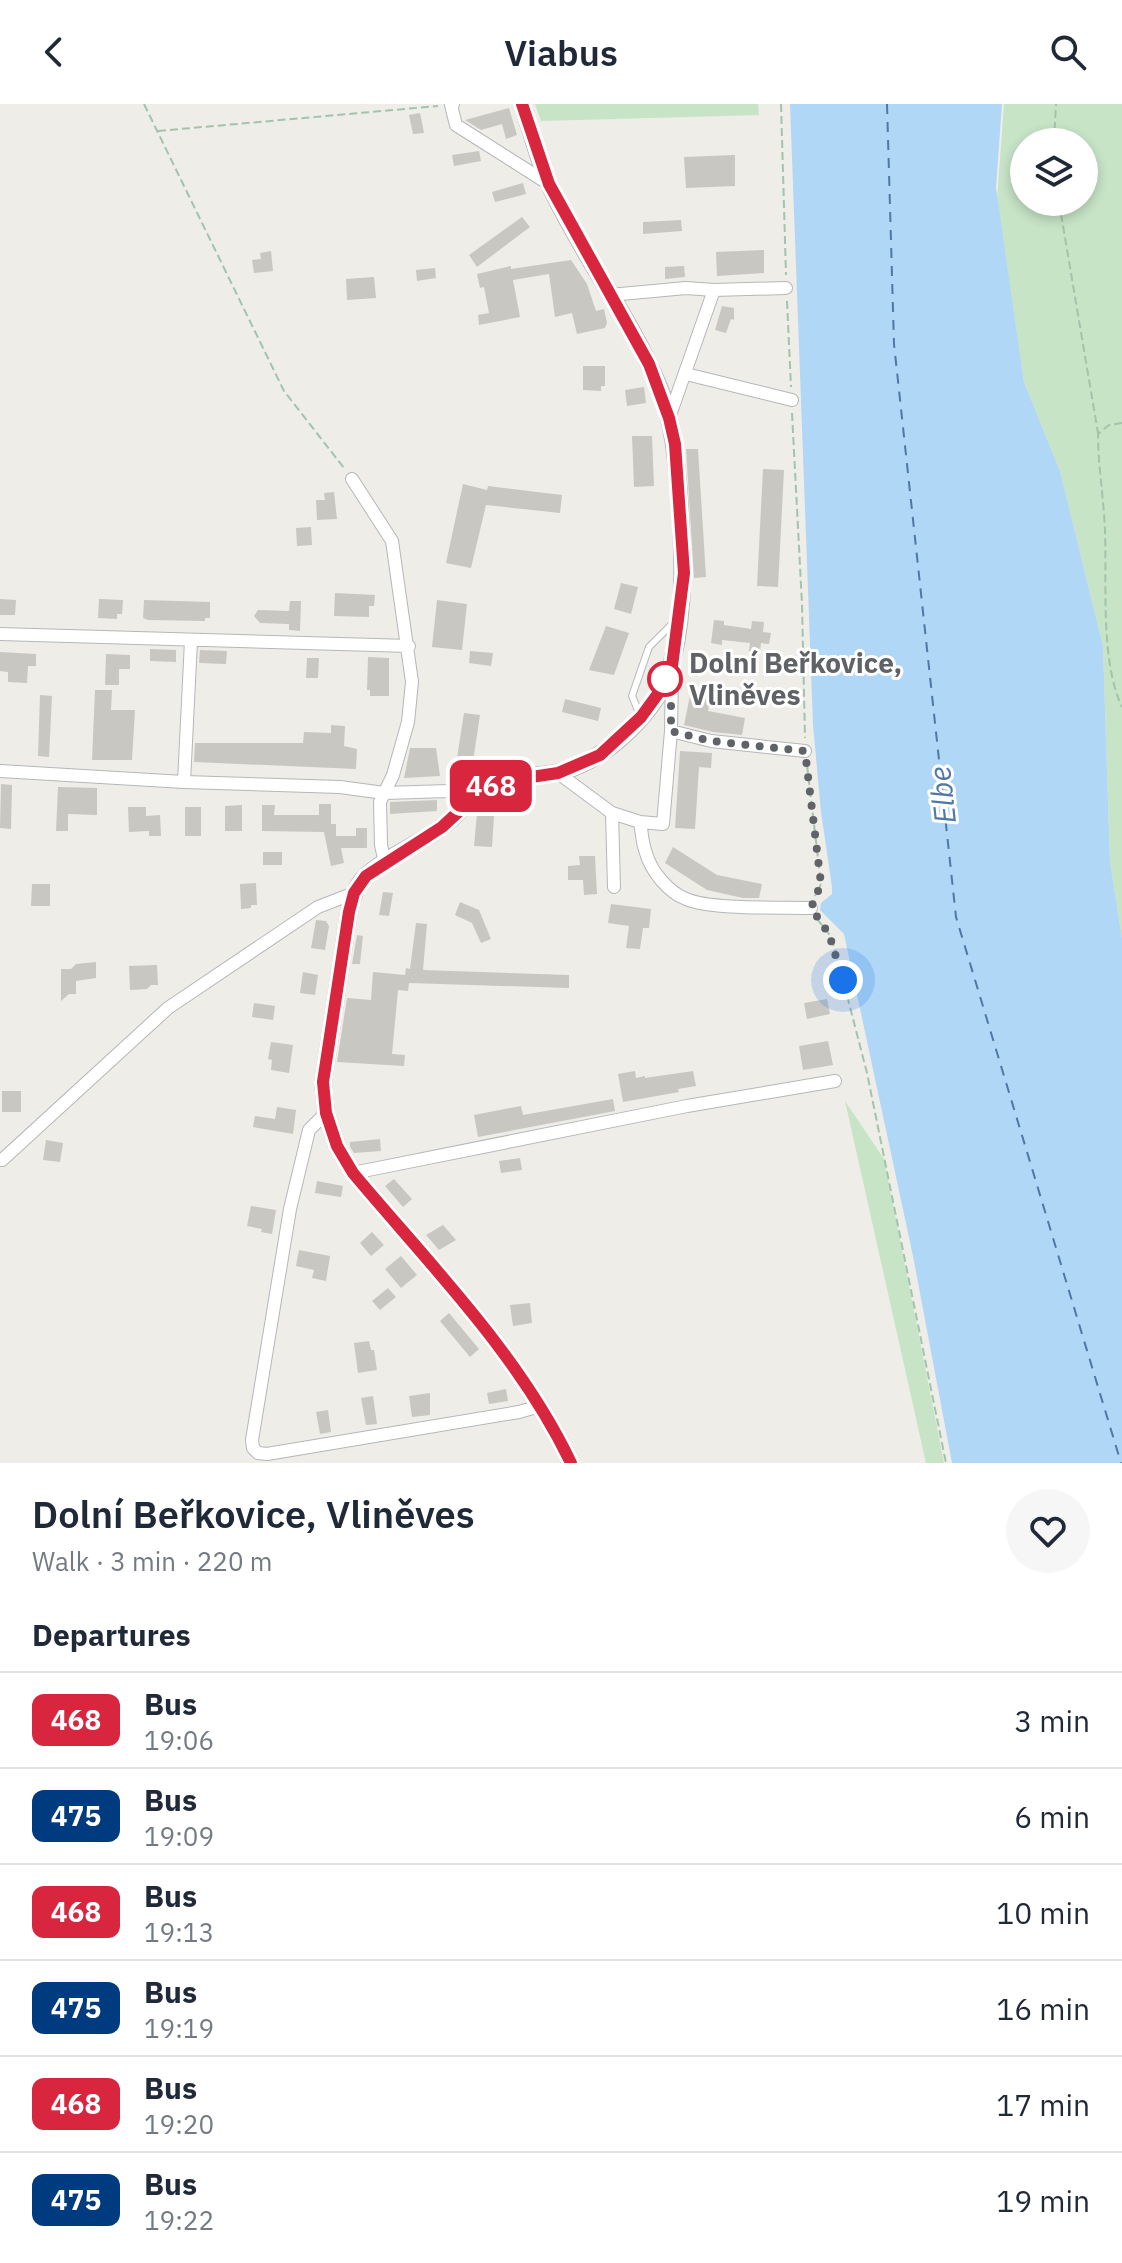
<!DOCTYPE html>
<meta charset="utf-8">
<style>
:root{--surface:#fff;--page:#f6f6f7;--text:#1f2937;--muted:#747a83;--line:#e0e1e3}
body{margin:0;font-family:"IBM Plex Sans",sans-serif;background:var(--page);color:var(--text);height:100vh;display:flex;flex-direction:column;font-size:30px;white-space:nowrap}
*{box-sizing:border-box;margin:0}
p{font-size:26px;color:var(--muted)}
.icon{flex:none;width:44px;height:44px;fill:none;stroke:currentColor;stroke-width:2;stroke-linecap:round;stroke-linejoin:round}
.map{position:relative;height:1359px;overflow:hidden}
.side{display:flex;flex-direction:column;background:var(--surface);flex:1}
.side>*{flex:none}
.badge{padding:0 16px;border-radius:12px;font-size:28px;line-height:52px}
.buttons{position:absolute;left:1010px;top:24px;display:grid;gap:16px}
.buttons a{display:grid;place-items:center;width:88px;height:88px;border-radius:50%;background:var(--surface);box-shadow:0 4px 12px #0003;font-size:40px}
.you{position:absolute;width:40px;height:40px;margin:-20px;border:6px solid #fff;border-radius:50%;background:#1a73e8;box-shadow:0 0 0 12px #1a73e833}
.map>.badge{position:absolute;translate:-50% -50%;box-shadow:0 0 0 4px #fff}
h2{padding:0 32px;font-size:30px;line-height:72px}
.round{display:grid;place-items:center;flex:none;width:84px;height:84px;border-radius:42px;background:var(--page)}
.overview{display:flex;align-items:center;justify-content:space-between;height:136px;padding:0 32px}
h1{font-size:38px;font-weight:600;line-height:60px}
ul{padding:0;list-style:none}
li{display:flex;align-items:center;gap:24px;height:96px;padding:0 32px;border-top:2px solid var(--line)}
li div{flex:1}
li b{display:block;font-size:30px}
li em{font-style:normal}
li .badge{min-width:88px;font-weight:700;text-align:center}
header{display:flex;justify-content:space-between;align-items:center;height:104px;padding:0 32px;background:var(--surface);font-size:36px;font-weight:600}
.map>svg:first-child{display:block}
</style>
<header><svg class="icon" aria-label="back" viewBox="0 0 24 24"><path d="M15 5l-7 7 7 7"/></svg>Viabus<svg class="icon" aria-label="search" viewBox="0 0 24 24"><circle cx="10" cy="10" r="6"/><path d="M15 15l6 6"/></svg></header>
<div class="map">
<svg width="1122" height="1359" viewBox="0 0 1122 1359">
<rect width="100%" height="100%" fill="#efede7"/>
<path fill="#c7e4c7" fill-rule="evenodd" d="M535 0H758L759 11 541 17Z
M1004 0H1122V834L1110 758 1103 542 1060 367 1024 278 997 95ZM1024 38H1084V98H1024Z
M845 997 884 1055 944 1359H926Z"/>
<path fill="#b1d7f6" d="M790 0H1002L996 84 1024 278 1060 367 1103 542 1110 758 1122 834V1359H952L913 1152 844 830 820 806 821 799 832 790V783L821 708 813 621Z"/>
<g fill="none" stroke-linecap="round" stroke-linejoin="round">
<path stroke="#4e78a6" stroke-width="2" stroke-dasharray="10 8" stroke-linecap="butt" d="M887 0 894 240 956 813 1121 1359"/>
</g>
<path fill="#c8c7c2" d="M509 4 517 31 506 35 502 20 481 26 465 16Z
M420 9 424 29 413 30 409 11Z
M479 47 481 57 454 62 452 51Z
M735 51V82L686 84 684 53Z
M523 79 526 90 495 98 492 88Z
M522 113 530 123 477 163 469 151Z
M681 116 682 127 643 130V118Z
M764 146V169L717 172 716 148Z
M271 147 273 167 254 169 252 156 261 155 260 149Z
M571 156 587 180 596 207 604 205 607 219 605 224 577 230 572 209 555 213 549 170 513 176 520 213 479 221 478 211 489 209 484 183 480 184 477 170 511 162V165Z
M684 162 685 173 665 175V163Z
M435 164 436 174 417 177 416 166Z
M374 173 376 194 347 196 346 175Z
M722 202 734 204V216L731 215 726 229 715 226Z
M583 262H605V282H601V287L583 286Z
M644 283 646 299 627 302 625 286Z
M632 332H652L654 382 634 383Z
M686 345H698L706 473 694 474Z
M763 365 784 366 778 483 757 482Z
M463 380 487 386 488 382 562 391 560 409 486 401 471 464 446 459Z
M334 388 337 415 317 416 316 396H325L324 389Z
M311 423 312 441 297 442 296 424Z
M621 479 638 483 631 510 614 505Z
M335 489 375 491 374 502H369V513L334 512Z
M0 495 16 496 15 511H0Z
M99 495 123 496 122 510H117V515L98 514Z
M144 496 210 498V514H205V517L148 516 143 514Z
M437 496 467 500 462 546 432 543Z
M290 497H301L300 527 289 526V520L260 519 254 512 258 506 289 507Z
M714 516 724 517V521L751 525 752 517 764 518 763 528 771 529 769 540 761 539 760 548 749 547 750 539 722 536V541L711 539Z
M606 522 629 529 614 571 589 566Z
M150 545 176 546V558L150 557Z
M200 546 227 547 226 560 199 559Z
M470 547 493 549 491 562 469 559Z
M0 548 36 550V562H28L27 579 8 578V568L0 567Z
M106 550 130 551V565H119V581H105Z
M368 553 389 554V592H370V586H367Z
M307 554H319L318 574H306Z
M95 586H112L111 606H135L132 656H92Z
M691 587 711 591 708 607 745 614 742 631 713 628 684 621Z
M40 591 52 592 49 653 38 652Z
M565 595 601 604 598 617 562 608Z
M464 609 480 611 473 657 457 654Z
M331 621 345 622 344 642 357 645 356 665 194 658 195 639H303L304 628 331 629Z
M410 644H436L440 672 404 674Z
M680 647 712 649 711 664 699 663 695 725 675 724Z
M1 680 12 681 11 725 0 724Z
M58 683 97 684V711L68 710V727H56Z
M437 696V707L390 710V698Z
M319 700H331V720H336V732H356V724H367V744H341L344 759 331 762 324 728 262 727V701H275L274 711H319Z
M242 701V727H225V702Z
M128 703H146V712L160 711 161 732H149V727L129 728Z
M185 703H201V732H185Z
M477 709 494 712 492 743 474 742Z
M673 743 717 771 762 780 759 794H743L707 786 665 759Z
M263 748H282V761H263Z
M579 752H595L597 790 584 791 583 776H568V762L580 761Z
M256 779 257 801H251V804L241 805 240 780Z
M32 780H50V802H31Z
M383 788 393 789 389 812 379 811Z
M460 798 479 806 491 835 481 839 472 819 455 811Z
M611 800 651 805 649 824H643L640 845 626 844 629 822 608 819Z
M316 816 326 817 329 822 325 846 311 844Z
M416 819 427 820 423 866 569 871V884L409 879 408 887 398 886 392 950 405 951 404 962 337 958 347 894 371 896 373 868 405 871 406 864 410 865Z
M357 831 363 832 360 860H352Z
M96 858V874L76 877V890H69L61 897V865H71L76 860Z
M157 861 158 881H151L147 885 130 886 129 862Z
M303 868 318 871 315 891 300 889Z
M827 895 830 910 807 915 804 899Z
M254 899 275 902 273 916 252 913Z
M828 937 833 961 803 966 799 942Z
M271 938 293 941 289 969 271 966 272 956 268 955Z
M635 967 636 974 645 972V974L693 967 696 982 678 985 679 988 623 998 618 970Z
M2 987H21V1008H2Z
M613 995 615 1007 478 1033 474 1011 521 1002 523 1011Z
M277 1003 296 1006 293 1030 253 1023 255 1012 275 1015Z
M380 1035 381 1047 354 1049 350 1043V1038Z
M46 1036 63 1039 60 1058 43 1056Z
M520 1054 522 1066 501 1069 499 1057Z
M394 1075 412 1095 403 1103 385 1082Z
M317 1077 343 1082 341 1093 315 1089Z
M251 1102 276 1106 272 1130 261 1128 262 1125 247 1122Z
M443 1121 456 1136 439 1146 426 1131Z
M372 1128 384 1141 371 1152 360 1139Z
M299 1146 330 1152 326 1177 312 1174 314 1166 296 1162Z
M401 1152 417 1171 401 1184 385 1165Z
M388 1184 396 1193 380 1206 372 1197Z
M530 1199 532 1219 513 1222 510 1201Z
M449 1209 479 1245 470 1253 440 1217Z
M369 1237 371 1246H374L377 1266 358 1269 354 1239Z
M506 1285 508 1297 489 1300 487 1289Z
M430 1289V1311L412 1313 409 1292Z
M373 1292 377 1320 366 1321 361 1294Z
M328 1306 331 1328 320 1330 316 1308Z"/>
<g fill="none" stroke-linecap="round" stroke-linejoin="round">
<defs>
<path id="lane" d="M640 611 632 592 649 543 675 517"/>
<path id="street" d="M453 0 451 1 456 21 549 80
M610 191 686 184 714 186
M686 270 792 296
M669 314 714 186 786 184
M352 375 392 437 412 578 408 618 393 671 380 698 381 741 385 759
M0 530 409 542
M671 627 711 637 805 647
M0 667 184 678 340 683 384 689 482 686
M558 669 612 709 614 783
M184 678 191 537
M612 709 640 718 663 720 671 627 672 569
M640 718C642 728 642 739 646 749 651 767 668 788 686 795 712 806 780 803 811 804
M326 1009 309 1026 290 1105 252 1336 253 1344 258 1349 267 1350 519 1308 540 1302
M2 1056 168 904 318 803 354 789
M353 1069 687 1002 835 977"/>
<path id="secondary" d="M522 0C531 26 538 55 549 80 581 150 630 212 659 283 673 317 676 353 679 389 683 446 686 502 672 558 660 606 607 656 560 668 539 673 515 671 495 680 474 689 461 708 443 722 420 740 389 751 367 771 356 781 352 795 349 808L323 978 326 1009 337 1042 353 1069C430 1161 519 1250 571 1359"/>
</defs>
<use href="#lane" stroke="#b4b7ba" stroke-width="8"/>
<use href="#street" stroke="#b4b7ba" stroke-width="14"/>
<use href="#secondary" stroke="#b3b6ba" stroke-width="18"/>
<path stroke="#a1c4ac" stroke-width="2" stroke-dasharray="8 4" stroke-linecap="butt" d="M144 0 284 287 344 364
M781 0 786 171
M158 27 438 2
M1054 38 1056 0
M1059 98 1098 329
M787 197 791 283
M792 309 802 500 805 634
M1122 319 1109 321 1098 330C1098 362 1104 395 1105 428 1107 480 1100 556 1122 603
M807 661 821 780 815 792
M817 815 829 830 835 845 867 969 946 1359"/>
<use href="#lane" stroke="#fff" stroke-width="6"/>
<use href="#street" stroke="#fff" stroke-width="12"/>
<use href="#secondary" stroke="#fff" stroke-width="16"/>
</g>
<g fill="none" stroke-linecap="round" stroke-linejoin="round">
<defs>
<path id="line" d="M522 0 549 80 649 260 669 314 675 340 684 469 672 562 660 587 641 613 600 651 558 669 498 678 482 686 442 723 366 772 354 789 349 808 323 978 326 1009 337 1042 353 1069C430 1161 519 1250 571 1359"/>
</defs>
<use href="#line" stroke="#fff" stroke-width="18"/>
<use href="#line" stroke="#d7263d" stroke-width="12"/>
<path stroke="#5f6266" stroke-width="8" stroke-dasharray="0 14.4" d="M665 575 671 584V627L711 637 805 647 821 780 811 804 829 830 843 876"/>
</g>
<circle fill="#fff" stroke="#d7263d" stroke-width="4" cx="665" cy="575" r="16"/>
<g text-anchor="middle" stroke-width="6" stroke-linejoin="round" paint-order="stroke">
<g font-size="28" font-weight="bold" fill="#5f6266" stroke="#fff" text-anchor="start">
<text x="689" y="569">Dolní Beřkovice,<tspan x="689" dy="32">Vliněves</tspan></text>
</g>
<g font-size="30" font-style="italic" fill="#4e78a6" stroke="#fff">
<text transform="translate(943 691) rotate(-96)" y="10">Elbe</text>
</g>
</g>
</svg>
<div class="buttons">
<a><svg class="icon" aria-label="layers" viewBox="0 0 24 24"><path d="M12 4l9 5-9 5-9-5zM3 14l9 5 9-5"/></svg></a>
</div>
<div class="you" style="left:843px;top:876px"></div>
<b class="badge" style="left:491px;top:682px;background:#d7263d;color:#fff">468</b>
</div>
<section class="side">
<div class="overview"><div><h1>Dolní Beřkovice, Vliněves</h1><p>Walk · 3 min · 220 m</p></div><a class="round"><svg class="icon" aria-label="heart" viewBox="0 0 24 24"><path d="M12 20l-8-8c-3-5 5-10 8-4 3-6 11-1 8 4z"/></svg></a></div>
<h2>Departures</h2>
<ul>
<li><span class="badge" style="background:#d7263d;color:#fff">468</span><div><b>Bus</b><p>19:06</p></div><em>3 min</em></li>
<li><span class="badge" style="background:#003b80;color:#fff">475</span><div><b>Bus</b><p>19:09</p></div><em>6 min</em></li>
<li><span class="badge" style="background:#d7263d;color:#fff">468</span><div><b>Bus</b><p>19:13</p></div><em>10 min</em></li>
<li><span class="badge" style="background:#003b80;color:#fff">475</span><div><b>Bus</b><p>19:19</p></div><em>16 min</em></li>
<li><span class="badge" style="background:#d7263d;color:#fff">468</span><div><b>Bus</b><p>19:20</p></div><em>17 min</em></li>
<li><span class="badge" style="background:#003b80;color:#fff">475</span><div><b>Bus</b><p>19:22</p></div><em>19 min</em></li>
</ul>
</section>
